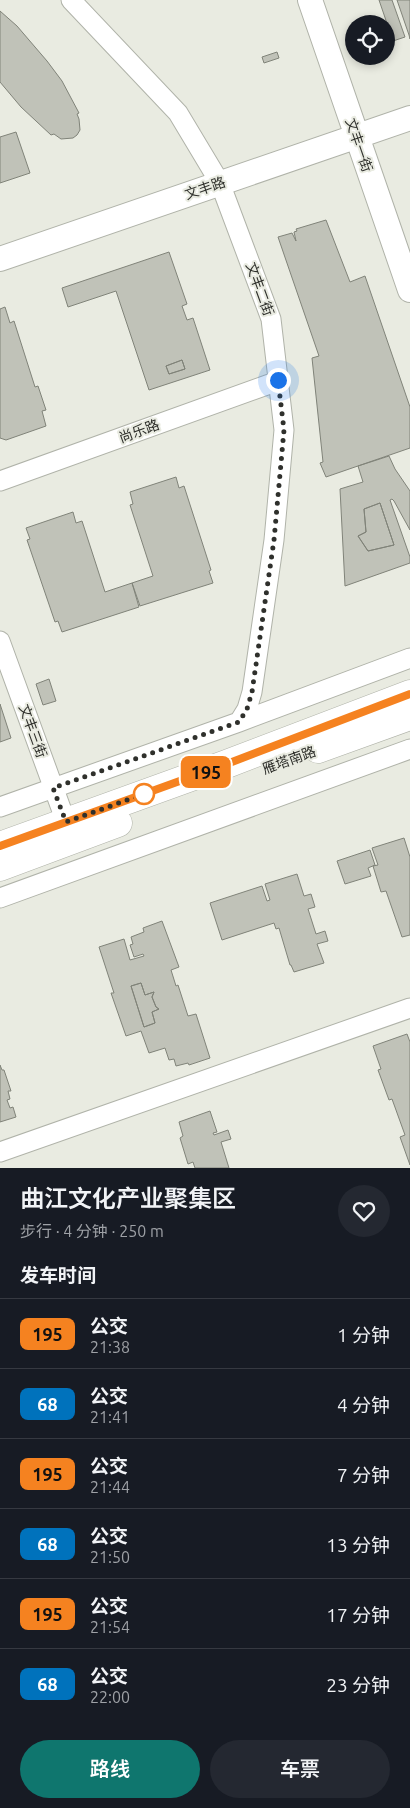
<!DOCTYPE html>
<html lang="zh">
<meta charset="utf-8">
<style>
:root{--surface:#171b24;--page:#242831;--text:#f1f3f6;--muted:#9ea1a6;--line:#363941;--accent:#0f766e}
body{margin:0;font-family:Ubuntu,"Noto Sans SC",sans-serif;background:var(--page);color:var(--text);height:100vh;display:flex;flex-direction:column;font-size:19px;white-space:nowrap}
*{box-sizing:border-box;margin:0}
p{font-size:16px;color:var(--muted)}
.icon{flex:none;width:28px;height:28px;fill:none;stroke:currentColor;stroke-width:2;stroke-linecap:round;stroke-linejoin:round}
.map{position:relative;height:1168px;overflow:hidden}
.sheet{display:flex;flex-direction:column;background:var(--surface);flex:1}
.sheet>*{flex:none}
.badge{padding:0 10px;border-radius:8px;font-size:18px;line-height:32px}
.controls{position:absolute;left:345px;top:15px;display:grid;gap:10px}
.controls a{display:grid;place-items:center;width:50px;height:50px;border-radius:50%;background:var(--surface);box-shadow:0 2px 8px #0003;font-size:25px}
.you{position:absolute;width:25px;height:25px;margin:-12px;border:4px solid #fff;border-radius:50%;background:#1a73e8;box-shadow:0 0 0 8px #1a73e833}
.map>.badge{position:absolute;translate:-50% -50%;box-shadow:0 0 0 2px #fff}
h2{padding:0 20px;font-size:19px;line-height:45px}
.round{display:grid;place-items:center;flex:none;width:52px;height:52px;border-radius:26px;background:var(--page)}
.summary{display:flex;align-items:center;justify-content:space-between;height:85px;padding:0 20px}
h1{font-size:24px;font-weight:600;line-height:38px}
.primary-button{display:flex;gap:10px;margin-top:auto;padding:10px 20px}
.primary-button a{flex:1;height:58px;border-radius:30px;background:var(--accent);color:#fff;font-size:20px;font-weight:600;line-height:58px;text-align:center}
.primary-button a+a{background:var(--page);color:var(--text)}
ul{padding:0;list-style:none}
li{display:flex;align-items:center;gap:15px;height:70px;padding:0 20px;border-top:1px solid var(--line)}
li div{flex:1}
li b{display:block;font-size:19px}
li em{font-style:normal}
li .badge{min-width:55px;font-weight:700;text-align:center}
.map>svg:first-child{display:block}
</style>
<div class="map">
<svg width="410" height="1168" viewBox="0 0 410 1168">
<rect width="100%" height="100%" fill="#e9ebe1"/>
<path fill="#c0c2b8" stroke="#808379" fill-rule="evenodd" d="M379 0H392L405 37 393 41Z
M397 0H410V39L409 35Z
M0 11 17 26 47 61 62 81 79 113 77 114 79 119 80 130 77 135 73 138 61 139 54 134 51 135 21 107 0 82Z
M277 52 279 58 264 63 262 57Z
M16 132 30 173 0 183V137Z
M326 220 350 282 365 276 410 407V448L326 477 320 463 323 462 312 358 319 356 278 237 292 233 296 241 294 232 297 231 296 229Z
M169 252 187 304 182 306 187 320 193 318 210 370 149 390 116 291 68 307 62 288ZM182 360 185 369 169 374 166 366Z
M5 307 10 323 14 321 35 387 38 386 46 410 42 411 46 426 6 440 0 438V309Z
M182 360 185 369 169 374 166 366Z
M389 456 395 469 410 491V530L394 501 392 499 390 500 410 557V563L345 586 340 489 363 482 358 466ZM380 503 394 545 368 551 358 536 366 532 364 509Z
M176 477 179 488 184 486 211 570 209 571 213 583 140 606 132 583 153 576 130 505 133 504 130 492Z
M380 503 394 545 368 551 358 536 366 532 364 509Z
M73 512 76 523 82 521 105 592 132 583 139 607 62 632 58 621 55 622 27 540 30 539 26 528Z
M49 679 56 701 43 705 36 684Z
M0 704 11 738 0 742Z
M404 838 410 857V935L402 937 386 891 381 892 373 866 378 865 372 848Z
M370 850 375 865 368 868 371 876 345 884 337 861Z
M297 874 304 896 311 894 315 907 308 909 316 934 325 931 328 941 317 944 324 963 294 972 291 965H290L279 928 276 929 274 923 222 940 210 903 262 886 267 901 270 900 265 884Z
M162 921 179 967 171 970 176 986 178 985 188 1016 196 1014 210 1058 189 1065 188 1063 176 1066 174 1059 169 1060 165 1048 149 1053 141 1031 126 1036 111 993H114L99 947 124 939 130 960 144 956 143 954 134 957 130 945 133 944 131 937 144 932 143 928ZM141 983 145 995 154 992 152 997 156 1007 159 1009 152 1012 155 1023 144 1027 131 986Z
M141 983 145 995 154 992 152 997 156 1007 159 1009 152 1012 155 1023 144 1027 131 986Z
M407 1034 410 1042V1165L400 1137 405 1135 392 1099 389 1100 378 1070 381 1069 373 1046Z
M0 1065 2 1070H4L11 1091H8L10 1099 7 1100 10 1108 13 1107 16 1117 0 1122Z
M210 1111 217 1132 213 1133 214 1135 228 1130 231 1139 221 1142 229 1168H195L193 1162 188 1164 180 1138 183 1136 179 1122Z"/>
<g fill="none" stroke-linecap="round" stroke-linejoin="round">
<defs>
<path id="minor" d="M71 0 178 113 220 183 271 319 284 430 274 540 252 692 247 709 239 722
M0 481 278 381
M0 641 66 822
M0 807 239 722 410 658
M0 898 410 749
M0 1152 410 1008"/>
<path id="tertiary" d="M310 0 410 290
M0 259 410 118"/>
<path id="secondary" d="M318 749 410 716
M0 846 224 765 410 694
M0 867 118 823"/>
</defs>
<use href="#minor" stroke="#b0b3a9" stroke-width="21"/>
<use href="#tertiary" stroke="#b0b3a9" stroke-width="26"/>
<use href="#secondary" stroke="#b0b3a9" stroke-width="29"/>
<use href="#minor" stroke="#fff" stroke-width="19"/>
<use href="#tertiary" stroke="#fff" stroke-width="24"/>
<use href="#secondary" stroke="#fff" stroke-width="28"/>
</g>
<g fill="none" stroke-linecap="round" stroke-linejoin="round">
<defs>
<path id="line" d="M0 846 224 765 410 694"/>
</defs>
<use href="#line" stroke="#fff" stroke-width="11"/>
<use href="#line" stroke="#f58220" stroke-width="8"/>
<path stroke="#2f302c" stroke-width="5" stroke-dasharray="0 9" d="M144 794 66 822 53 788 239 722 247 709 252 692 274 540 284 430 278 380"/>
</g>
<circle fill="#fff" stroke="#f58220" stroke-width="2.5" cx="144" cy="794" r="10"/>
<g text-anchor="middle" stroke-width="4" stroke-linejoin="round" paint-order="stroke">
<g font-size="14" fill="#2f302c" stroke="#e9ebe1">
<text transform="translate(359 145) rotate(71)" y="5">文丰一街</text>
<text transform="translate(205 188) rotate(-19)" y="5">文丰路</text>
<text transform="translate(260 289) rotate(70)" y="5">文丰二街</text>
<text transform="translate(139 431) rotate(-20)" y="5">尚乐路</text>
<text transform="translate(33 731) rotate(70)" y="5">文丰三街</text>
<text transform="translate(289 760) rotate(-20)" y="5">雁塔南路</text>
</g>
</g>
</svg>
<div class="controls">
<a><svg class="icon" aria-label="locate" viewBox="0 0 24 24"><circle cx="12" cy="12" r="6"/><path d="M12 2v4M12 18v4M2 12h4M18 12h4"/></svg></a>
</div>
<div class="you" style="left:278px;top:380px"></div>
<b class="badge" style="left:206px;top:772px;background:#f58220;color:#111">195</b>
</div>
<section class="sheet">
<div class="summary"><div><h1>曲江文化产业聚集区</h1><p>步行 · 4 分钟 · 250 m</p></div><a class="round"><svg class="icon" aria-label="heart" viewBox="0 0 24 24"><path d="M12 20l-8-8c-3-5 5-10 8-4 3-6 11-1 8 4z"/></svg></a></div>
<h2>发车时间</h2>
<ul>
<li><span class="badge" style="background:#f58220;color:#111">195</span><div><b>公交</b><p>21:38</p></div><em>1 分钟</em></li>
<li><span class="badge" style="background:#0072bc;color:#fff">68</span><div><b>公交</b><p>21:41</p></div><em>4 分钟</em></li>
<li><span class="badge" style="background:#f58220;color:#111">195</span><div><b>公交</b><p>21:44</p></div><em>7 分钟</em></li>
<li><span class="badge" style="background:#0072bc;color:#fff">68</span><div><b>公交</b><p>21:50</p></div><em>13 分钟</em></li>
<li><span class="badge" style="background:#f58220;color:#111">195</span><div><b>公交</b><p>21:54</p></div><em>17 分钟</em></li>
<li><span class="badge" style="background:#0072bc;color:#fff">68</span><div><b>公交</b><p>22:00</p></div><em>23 分钟</em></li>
</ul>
<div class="primary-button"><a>路线</a><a>车票</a></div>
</section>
